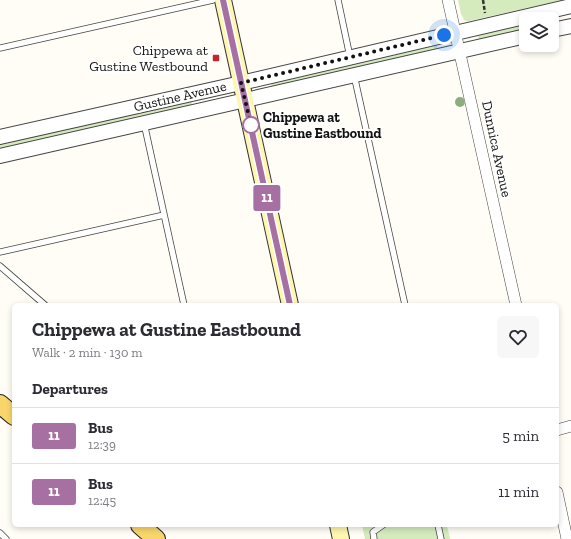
<!DOCTYPE html>
<meta charset="utf-8">
<style>
:root{--surface:#fff;--page:#f7f7f7;--text:#2b2b33;--muted:#7c7c81;--line:#e1e1e2}
body{margin:0;font-family:"Zilla Slab",serif;background:var(--page);color:var(--text);height:100vh;display:flex;flex-direction:column;font-size:15px;white-space:nowrap}
*{box-sizing:border-box;margin:0}
p{font-size:13px;color:var(--muted)}
.icon{flex:none;width:22px;height:22px;fill:none;stroke:currentColor;stroke-width:2;stroke-linecap:round;stroke-linejoin:round}
.map{position:relative;flex:1;overflow:hidden}
.side{position:absolute;left:12px;top:303px;width:547px;height:224px;display:flex;flex-direction:column;background:var(--surface);border-radius:6px;box-shadow:0 2px 6px #0003}
.side>*{flex:none}
.badge{padding:0 8px;border-radius:3px;font-size:14px;line-height:26px}
.tools{position:absolute;left:519px;top:12px;display:grid;gap:8px}
.tools a{display:grid;place-items:center;width:40px;height:40px;border-radius:6px;background:var(--surface);box-shadow:0 2px 6px #0003;font-size:20px}
.you{position:absolute;width:20px;height:20px;margin:-10px;border:3px solid #fff;border-radius:50%;background:#1a73e8;box-shadow:0 0 0 6px #1a73e833}
.map>.badge{position:absolute;translate:-50% -50%;box-shadow:0 0 0 2px #fff}
h2{padding:0 20px;font-size:15px;line-height:36px}
.round{display:grid;place-items:center;flex:none;width:42px;height:42px;border-radius:6px;background:var(--page)}
.headline{display:flex;align-items:center;justify-content:space-between;height:68px;padding:0 20px}
h1{font-size:19px;font-weight:700;line-height:30px}
ul{padding:0;list-style:none}
li{display:flex;align-items:center;gap:12px;height:56px;padding:0 20px;border-top:1px solid var(--line)}
li div{flex:1}
li b{display:block;font-size:15px}
li em{font-style:normal}
li .badge{min-width:44px;font-weight:700;text-align:center}
.map>svg:first-child{display:block}
</style>
<div class="map">
<svg width="571" height="539" viewBox="0 0 571 539">
<rect width="100%" height="100%" fill="#fffdf5"/>
<path fill="#d5ebbd" d="M458 0H563L469 21H465L461 14Z
M526 22V29L479 40 477 33Z
M436 43 438 49 273 87 271 85 272 82Z
M191 101 192 102 191 106 0 150V144Z
M362 525H447L450 539H365Z"/>
<g fill="none" stroke-linecap="round" stroke-linejoin="round">
<defs>
<path id="service" d="M338 0 350 57
M0 48 213 0
M354 75 405 305
M144 123 184 305
M0 252 164 215
M0 266 45 305
M438 525 441 539
M0 533 6 539
M374 539 373 532 383 525"/>
<path id="minor" d="M448 0 516 305
M557 430 571 426
M557 492 567 539"/>
<path id="tertiary" d="M552 30 571 26
M0 137 241 83 571 6
M0 156 526 36"/>
<path id="secondary" d="M223 0 290 305
M338 525 341 539"/>
<path id="primary" d="M0 404 14 416
M140 525 156 539"/>
</defs>
<use href="#service" stroke="#444" stroke-width="7"/>
<use href="#minor" stroke="#444" stroke-width="12"/>
<use href="#tertiary" stroke="#444" stroke-width="16"/>
<use href="#secondary" stroke="#333" stroke-width="18"/>
<use href="#primary" stroke="#222" stroke-width="20"/>
<path stroke="#333" stroke-width="2.5" stroke-dasharray="4 2" stroke-linecap="butt" d="M483 0 485 13"/>
<use href="#service" stroke="#fff" stroke-width="5.5"/>
<use href="#minor" stroke="#fff" stroke-width="11"/>
<use href="#tertiary" stroke="#fff" stroke-width="14"/>
<use href="#secondary" stroke="#fff6b0" stroke-width="16"/>
<use href="#primary" stroke="#f9d66b" stroke-width="18"/>
</g>
<circle fill="#8dad7f" cx="460" cy="102" r="5"/>
<g fill="none" stroke-linecap="round" stroke-linejoin="round">
<defs>
<path id="line" d="M223 0 290 305"/>
</defs>
<use href="#line" stroke="#fff" stroke-width="9"/>
<use href="#line" stroke="#a670a3" stroke-width="6"/>
<path stroke="#111" stroke-width="4" stroke-dasharray="0 7.2" d="M251 125 241 83 444 35"/>
</g>
<rect fill="#c4262e" stroke="#fff" stroke-width="1.5" x="212" y="54" width="8" height="8" rx="2"/>
<circle fill="#fff" stroke="#a670a3" stroke-width="2" cx="251" cy="125" r="8"/>
<g text-anchor="middle" stroke-width="4" stroke-linejoin="round" paint-order="stroke">
<g font-size="14" fill="#111" stroke="#fff" text-anchor="end">
<text x="208" y="55">Chippewa at<tspan x="208" dy="16">Gustine Westbound</tspan></text>
</g>
<g font-size="14" fill="#111" stroke="#fff">
<text transform="translate(180 96) rotate(-13)" y="5">Gustine Avenue</text>
<text transform="translate(497 149) rotate(78)" y="5">Dunnica Avenue</text>
</g>
<g font-size="14" font-weight="bold" fill="#111" stroke="#fff" text-anchor="start">
<text x="263" y="122">Chippewa at<tspan x="263" dy="16">Gustine Eastbound</tspan></text>
</g>
</g>
</svg>
<div class="tools">
<a><svg class="icon" aria-label="layers" viewBox="0 0 24 24"><path d="M12 4l9 5-9 5-9-5zM3 14l9 5 9-5"/></svg></a>
</div>
<div class="you" style="left:444px;top:35px"></div>
<b class="badge" style="left:267px;top:198px;background:#a670a3;color:#fff">11</b>
<section class="side">
<div class="headline"><div><h1>Chippewa at Gustine Eastbound</h1><p>Walk · 2 min · 130 m</p></div><a class="round"><svg class="icon" aria-label="heart" viewBox="0 0 24 24"><path d="M12 20l-8-8c-3-5 5-10 8-4 3-6 11-1 8 4z"/></svg></a></div>
<h2>Departures</h2>
<ul>
<li><span class="badge" style="background:#a670a3;color:#fff">11</span><div><b>Bus</b><p>12:39</p></div><em>5 min</em></li>
<li><span class="badge" style="background:#a670a3;color:#fff">11</span><div><b>Bus</b><p>12:45</p></div><em>11 min</em></li>
</ul>
</section>
</div>
